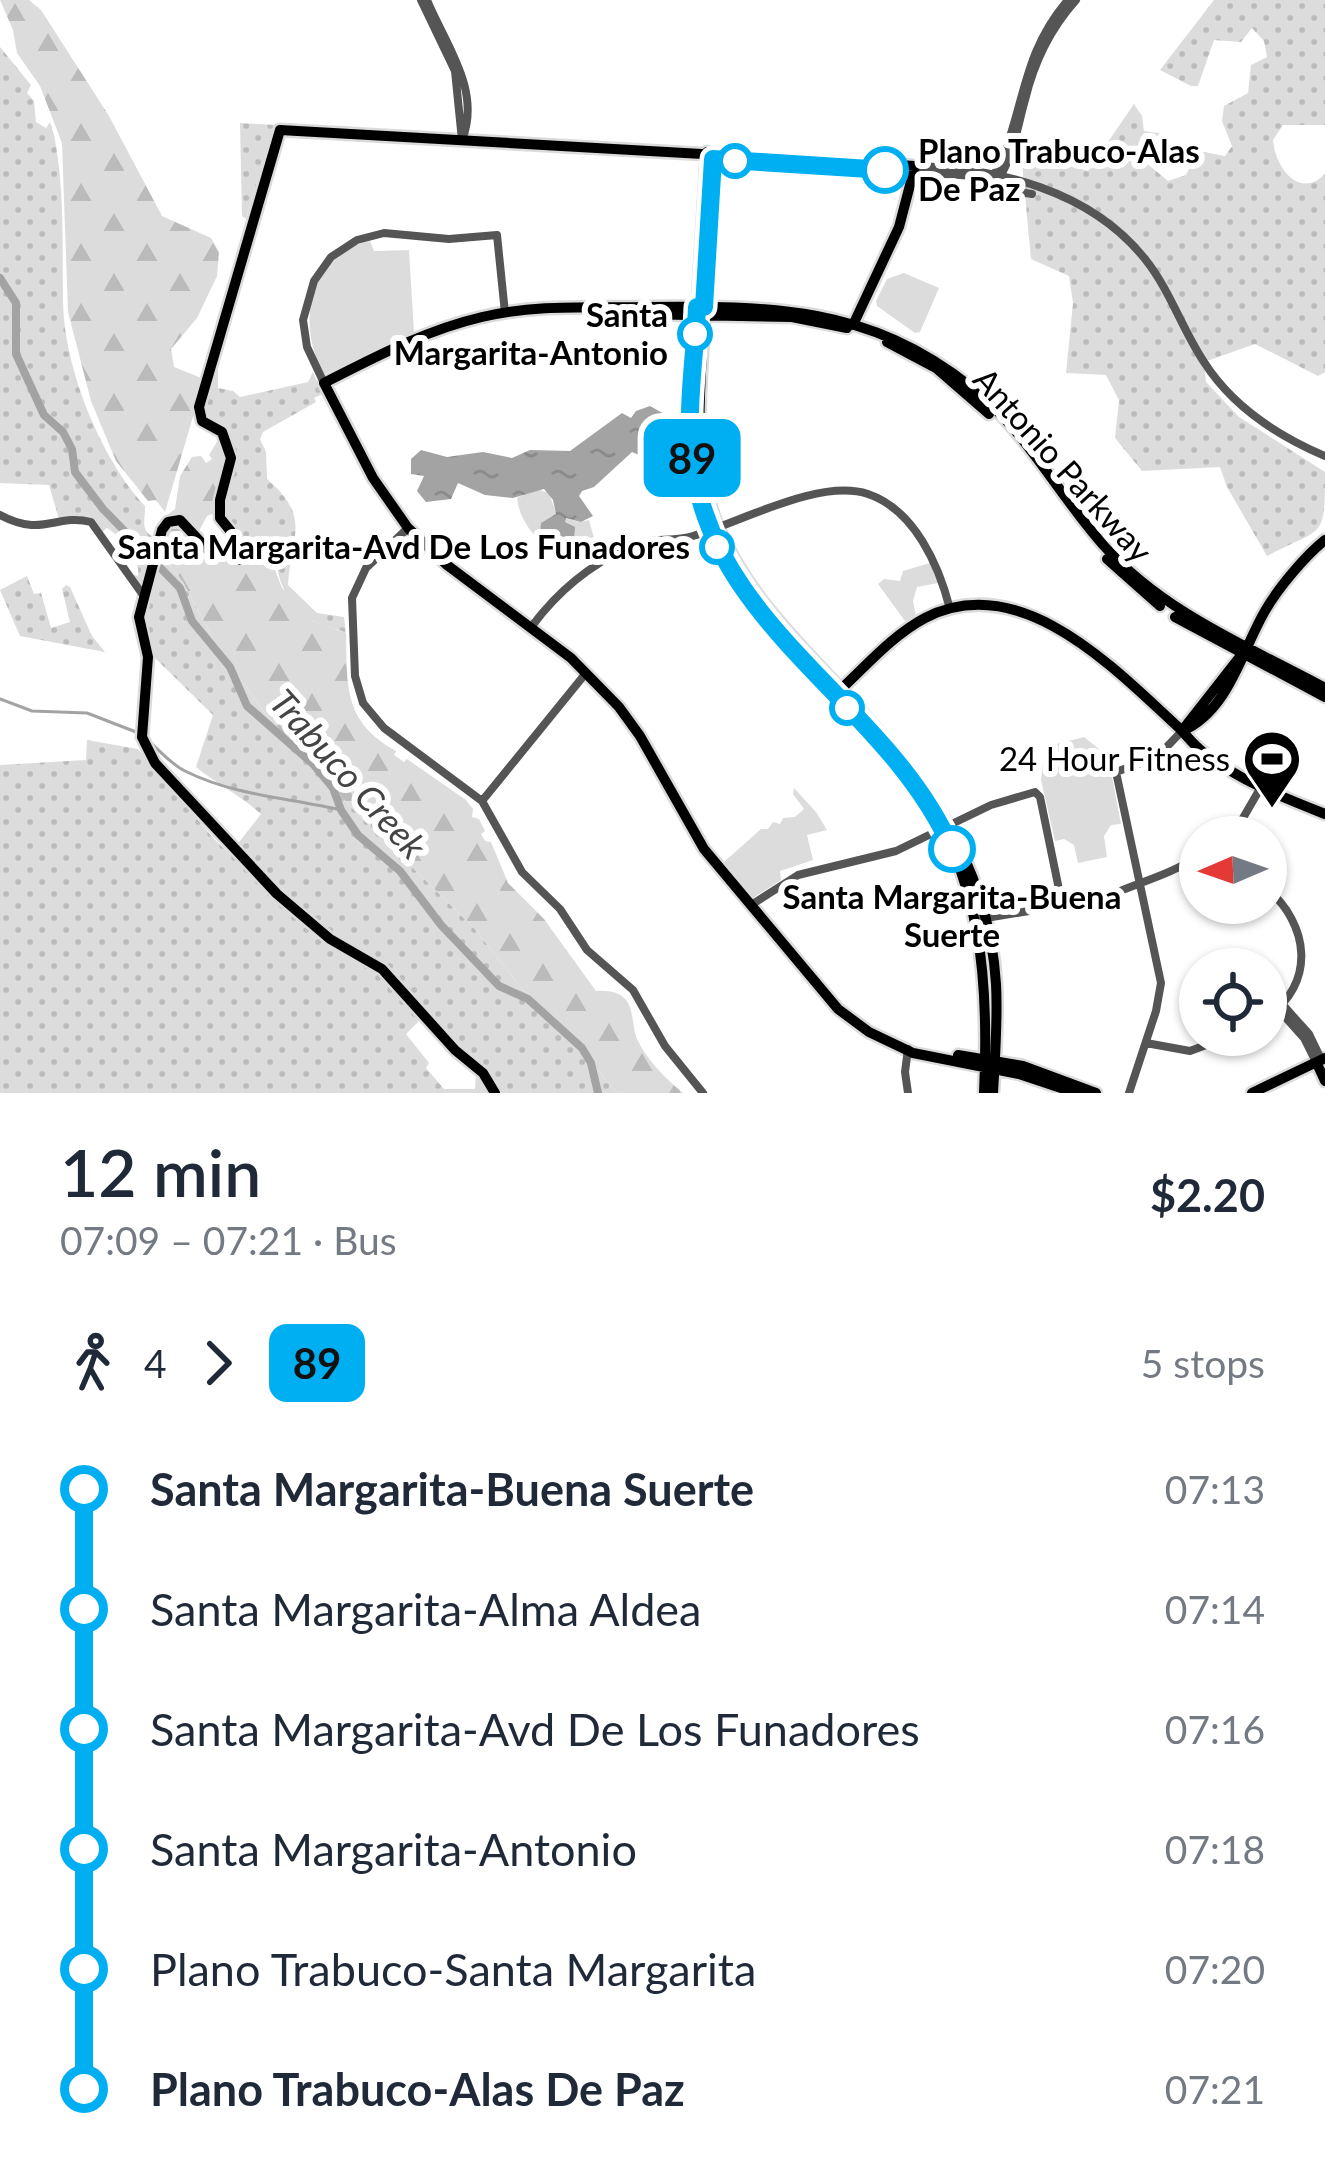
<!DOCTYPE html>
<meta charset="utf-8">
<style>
:root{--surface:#fff;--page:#f2f2f3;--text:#1f2937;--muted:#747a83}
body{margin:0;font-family:Lato,sans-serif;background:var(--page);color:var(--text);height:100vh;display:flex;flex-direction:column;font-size:45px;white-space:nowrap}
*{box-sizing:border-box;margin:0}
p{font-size:39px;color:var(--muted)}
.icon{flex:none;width:66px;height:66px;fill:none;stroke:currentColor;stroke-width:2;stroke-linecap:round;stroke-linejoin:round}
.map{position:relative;height:1093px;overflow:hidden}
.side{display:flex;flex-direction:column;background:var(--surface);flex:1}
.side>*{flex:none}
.badge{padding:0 24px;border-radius:18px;font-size:42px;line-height:78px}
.needle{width:78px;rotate:268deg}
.controls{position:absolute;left:1179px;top:816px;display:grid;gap:24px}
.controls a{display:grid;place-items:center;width:108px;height:108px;border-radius:50%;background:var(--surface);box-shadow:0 3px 9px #0004;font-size:60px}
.map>.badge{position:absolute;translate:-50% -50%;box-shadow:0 0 0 6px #fff}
.legs{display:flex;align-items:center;gap:18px;height:132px;padding:0 60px;font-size:39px}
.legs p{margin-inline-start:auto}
.head{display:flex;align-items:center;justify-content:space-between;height:204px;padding:0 60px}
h1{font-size:66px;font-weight:600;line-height:90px}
ul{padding:0 60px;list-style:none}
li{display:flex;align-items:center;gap:42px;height:120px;font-size:45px}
li i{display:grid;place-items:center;width:18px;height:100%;margin:0 15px;background:currentColor}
li i::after{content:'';width:30px;height:30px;margin:-15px;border:9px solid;border-radius:50%;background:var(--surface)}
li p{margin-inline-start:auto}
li:first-child i{background:linear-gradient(#0000 50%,currentColor 0)}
li:last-child i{background:linear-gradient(currentColor 50%,#0000 0)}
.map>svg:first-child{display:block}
</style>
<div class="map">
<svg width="1325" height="1093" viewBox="0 0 1325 1093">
<defs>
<pattern id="grass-dots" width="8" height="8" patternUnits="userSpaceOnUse" patternTransform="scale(3)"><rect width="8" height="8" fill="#dcdcdc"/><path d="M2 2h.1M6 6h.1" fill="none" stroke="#bbb" stroke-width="1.8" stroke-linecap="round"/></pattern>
<pattern id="forest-firs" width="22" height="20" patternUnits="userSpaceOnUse" patternTransform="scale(3)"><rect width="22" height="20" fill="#dcdcdc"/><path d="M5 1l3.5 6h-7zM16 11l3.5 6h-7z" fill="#bbb"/></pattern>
<pattern id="water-ripples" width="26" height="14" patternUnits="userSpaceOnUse" patternTransform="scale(3)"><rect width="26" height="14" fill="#a3a3a3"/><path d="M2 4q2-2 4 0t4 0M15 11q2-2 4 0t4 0" fill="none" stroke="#8b8b8b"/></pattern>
</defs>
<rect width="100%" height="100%" fill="#fff"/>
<path fill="url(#grass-dots)" d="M1214 0H1325V125H1283L1273 140C1275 167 1299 200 1325 174V372L1318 376 1255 344 1204 362 1206 382 1239 417 1325 472C1325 541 1324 526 1267 556L1227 487 1220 467 1142 471 1115 438 1119 400 1106 375 1066 373 1073 303 1069 276 1031 259 1021 152 1088 171 1134 104 1142 116 1144 131 1165 134V138L1151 142 1144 161 1168 181 1186 175 1198 151 1225 156 1232 146 1222 121 1224 106 1248 93 1251 65 1267 57 1264 41 1252 28 1241 42 1214 40 1198 86H1191L1160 70Z
M0 47 31 85 27 93 34 101 36 122 46 128 50 122 54 135C65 189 62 247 63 302 64 368 101 459 145 506 146 519 138 532 157 538L141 588 131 574 138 576C141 557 123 539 107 528L102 532 80 516 59 519 49 485 0 483Z
M240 123 274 125 246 219 242 216Z
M218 357V388L233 391 240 397 308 382 313 372 322 394 314 398 316 402 263 432 260 439 266 452 267 479C312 518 291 535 288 585L317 613 344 617 346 633C336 628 328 628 318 623 291 612 273 579 278 552L254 539 252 554 222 516 234 458 203 415Z
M156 558 167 562 183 582 218 648 267 716 353 809 474 928 519 985 560 1024 617 1093H497L381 962 335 937 236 846 261 814C240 795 218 785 196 767L213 715 151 654 143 615Z
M27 576 34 594 41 593 51 628 70 622 62 589 66 585 70 587 92 636 105 652 20 636 0 590Z
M87 740 138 749 214 839 289 911 321 938 378 971 421 1019 406 1034 429 1063 426 1068 444 1089H475L476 1074 489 1093H0V765L86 760Z"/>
<path fill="url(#forest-firs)" d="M0 0H29L41 10 109 116 162 216 211 238 219 252 217 276 197 318 171 349 174 367 204 379 165 512 156 500 148 501 116 461 91 401 68 312 62 143 40 86 17 53 13 30Z
M214 429 230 458 217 512 207 516 199 531 167 519V515L175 509 180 476 192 457 201 456 206 463 212 459 209 455 218 440Z
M170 524C202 527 213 579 251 558L254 539 261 528 270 527 276 532 278 552 275 570 282 588 313 621 346 633C347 688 344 722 396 751L394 755 404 762 407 759 466 800 473 809 472 817 479 819 485 831 481 834 485 841 491 842 508 883 544 919 596 991C641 988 628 1022 638 1041 648 1061 666 1079 683 1093H617L560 1024 519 985 474 928 353 809 267 716 218 648 183 582 167 562 156 558Z"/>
<path fill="#dcdcdc" d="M370 241 374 251 409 250 414 333 324 374C296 326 307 253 370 241Z
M904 273 939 288 920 332 915 333 877 306 876 301 887 279Z
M536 489 549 493 557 516 580 522 589 520 596 545 565 561C542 547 520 525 517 498Z
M930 563 938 583 917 587 913 601 916 616 905 621 878 584 884 579 900 581 903 571Z
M1084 737 1108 756 1121 824 1111 825 1104 836 1107 857 1078 863 1074 845 1064 839 1055 841 1041 780 1045 747Z
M794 788 816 812 827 830 807 835 813 860 780 871 781 880 753 898 724 862 761 829H768L773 822 780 824 783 818 795 817 804 809 793 794Z"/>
<path fill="url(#water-ripples)" d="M650 406 673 419 676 445 671 451 639 455 632 452 594 487 582 491 579 496 593 516 581 522 566 518 565 522 575 527 574 539 579 540 577 550 571 554 563 553 556 543 540 534 541 523 556 514 553 500 544 489 513 498 485 495 458 483 451 499 426 502 417 491 424 476 411 474V459L421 450 447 457 483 452 512 458 530 450 570 451 622 413 631 418 636 411Z"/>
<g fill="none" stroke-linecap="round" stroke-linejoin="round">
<path stroke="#a3a3a3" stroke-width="3" d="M0 699 32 711 87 713 136 732
M148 740C159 750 172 765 185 771 235 796 290 798 341 810"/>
<path stroke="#a3a3a3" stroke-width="8" d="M0 278 16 303V354L44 415 63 432 72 449 75 472 103 509 180 588 192 621 230 667 247 706 313 764 333 788 341 810 358 835 400 871 441 925 499 986 528 999 582 1048 591 1063 598 1093"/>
<defs>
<path id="major" d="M707 152 690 431C705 614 819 654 916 786 983 877 989 984 984 1093
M704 311C702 384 689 458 718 527 743 587 787 632 831 679 916 770 988 853 996 984 998 1020 995 1057 993 1093
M639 314 792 317 847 328
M887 342 936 368 989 414
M1107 559 1160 606
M1175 617 1325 697
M841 689C867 665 893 635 925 618 1020 569 1113 667 1177 726 1186 734 1192 744 1203 752 1240 781 1282 797 1325 814
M1184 728 1242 654
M1182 731C1229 711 1242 650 1265 611 1278 588 1306 555 1325 540
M958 1055 1023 1066 1096 1093
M1319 1068 1325 1081
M495 1093 483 1073 455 1050 382 969 330 939 277 894 155 763 142 737 148 657 139 617 162 530 168 522 180 520 210 552 240 560 250 555 220 518V500L231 458 222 432 202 421 199 407 280 130 915 166 899 227 853 325
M1076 1093 1019 1074 913 1053 869 1032 838 1009 704 849 640 736 619 707 571 658 447 565 408 528 373 478 324 383C375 357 426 330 482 317 537 304 590 308 645 307 770 306 868 305 971 387 1025 429 1059 496 1105 547 1165 613 1247 646 1325 688
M1252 1093 1325 1058"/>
</defs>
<use href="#major" stroke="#dbdbdb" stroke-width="15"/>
<path stroke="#555" stroke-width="8" d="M421 0 455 71 462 140
M427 0C445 44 482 90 462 140
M915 166C998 168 1090 190 1145 259 1170 290 1182 329 1204 362 1232 406 1278 436 1325 456
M996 171C1026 111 1019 57 1068 0
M915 172 989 177 1013 191 1032 194
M998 180C1014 155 1017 128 1025 100 1034 62 1050 29 1076 0
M324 383 307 347 303 320 314 281 331 257 357 240 384 233 449 239 497 235 505 313
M0 515C43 538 56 513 91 522L143 595
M408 528 366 568 352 598 355 676 363 703 384 728 482 801 522 872 560 909 587 950 633 990 665 1046 703 1093
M532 626C559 590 589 566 630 546 649 537 672 542 693 536 741 522 819 478 868 494 915 510 939 566 950 609
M482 801 586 673
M1232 837 1261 787
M1266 888C1309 923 1317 984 1266 1017
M751 905 798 875 896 851 991 805 1035 792 1040 797 1062 904
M980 919 1102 899C1135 883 1169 876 1200 855
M1282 1004 1309 1034 1322 1061
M1278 1009 1304 1038 1318 1066
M1146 1043 1190 1051 1233 1035
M908 1049 905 1072 908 1093
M1129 1093 1156 1011 1161 983 1116 772 1157 757 1182 731"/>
<use href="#major" stroke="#000" stroke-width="10"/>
</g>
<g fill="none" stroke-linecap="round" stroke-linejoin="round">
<defs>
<path id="line-1" d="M885 170 713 159 704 307H697C695 359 685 412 693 464 715 631 888 703 952 849"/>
</defs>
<use href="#line-1" stroke="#fff" stroke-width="27"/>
<use href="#line-1" stroke="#00aff2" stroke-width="18"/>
</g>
<defs>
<symbol id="stadium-pin" viewBox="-11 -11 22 30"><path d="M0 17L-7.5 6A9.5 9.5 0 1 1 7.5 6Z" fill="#000" stroke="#fff"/><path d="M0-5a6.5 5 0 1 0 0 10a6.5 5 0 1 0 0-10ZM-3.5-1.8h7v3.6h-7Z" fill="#fff"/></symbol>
</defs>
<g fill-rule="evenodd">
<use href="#stadium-pin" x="1239" y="726" width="66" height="90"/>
</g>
<g fill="#fff" stroke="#00aff2" stroke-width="6">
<circle cx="735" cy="161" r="15"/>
<circle cx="885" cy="170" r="21"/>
<circle cx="695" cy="334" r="15"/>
<circle cx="717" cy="547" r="15"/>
<circle cx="847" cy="708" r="15"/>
<circle cx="952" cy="849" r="21"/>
</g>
<g text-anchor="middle" stroke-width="12" stroke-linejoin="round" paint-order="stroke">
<g font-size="33" font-weight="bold" fill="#000" stroke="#fff" text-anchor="end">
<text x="918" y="163" text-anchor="start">Plano Trabuco-Alas<tspan x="918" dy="38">De Paz</tspan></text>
<text x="668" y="327">Santa<tspan x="668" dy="38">Margarita-Antonio</tspan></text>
<text x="690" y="559">Santa Margarita-Avd De Los Funadores</text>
<text x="952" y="909" text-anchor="middle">Santa Margarita-Buena<tspan x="952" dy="38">Suerte</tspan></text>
</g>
<g font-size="33" fill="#000" stroke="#fff">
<text transform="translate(1063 465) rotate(48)" y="12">Antonio Parkway</text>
</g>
<g font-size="33" fill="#000" stroke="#fff" text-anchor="end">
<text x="1230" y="771">24 Hour Fitness</text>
</g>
<g font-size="36" font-style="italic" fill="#444" stroke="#fff">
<text transform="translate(348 774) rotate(48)" y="13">Trabuco Creek</text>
</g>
</g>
</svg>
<div class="controls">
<a><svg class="needle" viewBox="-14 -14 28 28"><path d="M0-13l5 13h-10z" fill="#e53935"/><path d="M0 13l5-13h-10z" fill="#747a83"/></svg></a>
<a><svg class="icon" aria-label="locate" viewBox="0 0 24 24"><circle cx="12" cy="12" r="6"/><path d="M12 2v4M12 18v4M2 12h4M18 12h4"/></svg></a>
</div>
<b class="badge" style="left:692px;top:458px;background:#00aff2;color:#111">89</b>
</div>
<section class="side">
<div class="head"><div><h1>12 min</h1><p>07:09 – 07:21 · Bus</p></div><b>$2.20</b></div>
<div class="legs"><svg class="icon" aria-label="walk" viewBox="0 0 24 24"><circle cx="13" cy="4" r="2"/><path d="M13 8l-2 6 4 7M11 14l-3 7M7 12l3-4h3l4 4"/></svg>4<svg class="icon" aria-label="forward" viewBox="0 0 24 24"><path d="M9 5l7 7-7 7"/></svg><b class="badge" style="background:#00aff2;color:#111">89</b><p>5 stops</p></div>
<ul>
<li><i style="color:#00aff2"></i><b>Santa Margarita-Buena Suerte</b><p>07:13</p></li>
<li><i style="color:#00aff2"></i><span>Santa Margarita-Alma Aldea</span><p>07:14</p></li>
<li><i style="color:#00aff2"></i><span>Santa Margarita-Avd De Los Funadores</span><p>07:16</p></li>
<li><i style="color:#00aff2"></i><span>Santa Margarita-Antonio</span><p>07:18</p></li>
<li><i style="color:#00aff2"></i><span>Plano Trabuco-Santa Margarita</span><p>07:20</p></li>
<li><i style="color:#00aff2"></i><b>Plano Trabuco-Alas De Paz</b><p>07:21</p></li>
</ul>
</section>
